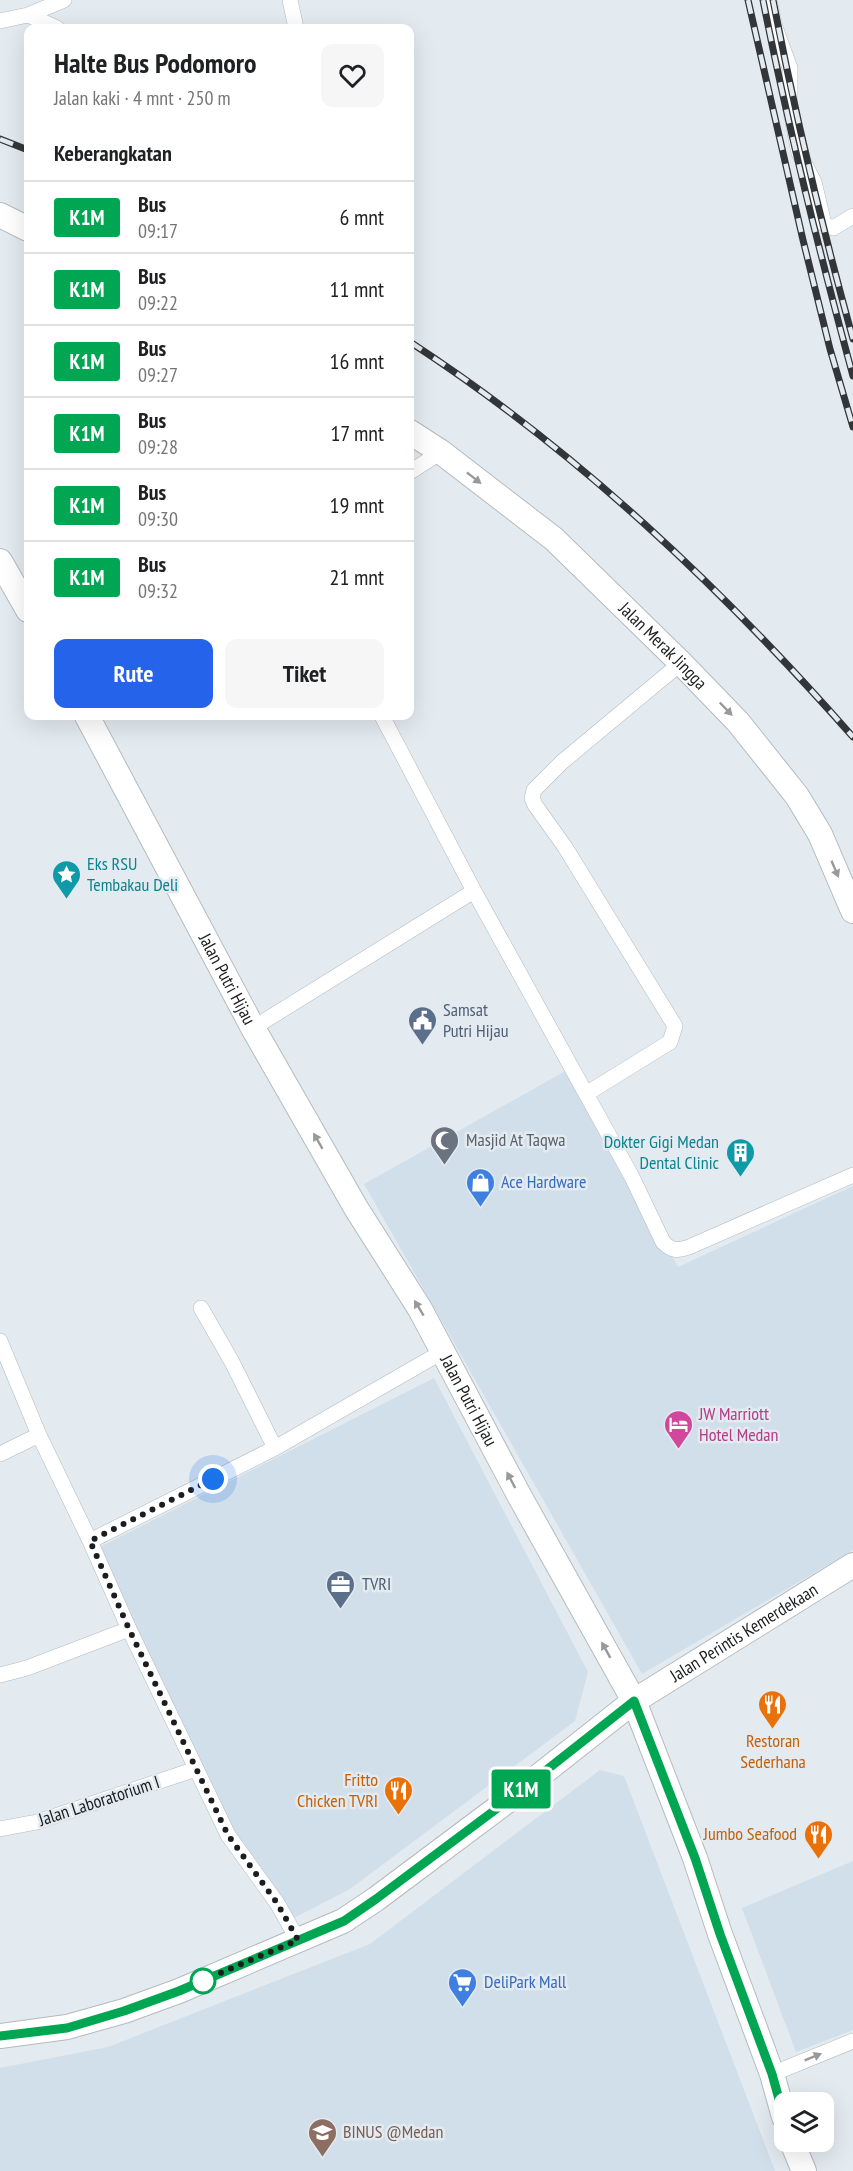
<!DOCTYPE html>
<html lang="id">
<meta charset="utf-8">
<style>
:root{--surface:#fff;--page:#f6f6f6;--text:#202124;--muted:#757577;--line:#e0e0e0;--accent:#2563eb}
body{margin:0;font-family:"PT Sans Narrow",sans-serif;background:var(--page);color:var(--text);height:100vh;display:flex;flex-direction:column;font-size:22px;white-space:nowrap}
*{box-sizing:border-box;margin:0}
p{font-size:20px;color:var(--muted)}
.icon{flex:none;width:33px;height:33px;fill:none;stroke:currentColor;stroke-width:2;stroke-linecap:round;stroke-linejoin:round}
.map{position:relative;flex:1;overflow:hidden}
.sheet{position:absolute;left:24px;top:24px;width:390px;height:696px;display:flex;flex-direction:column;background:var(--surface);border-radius:12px;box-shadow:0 6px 24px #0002}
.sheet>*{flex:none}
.badge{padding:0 12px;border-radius:4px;font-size:21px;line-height:39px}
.fabs{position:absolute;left:774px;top:2092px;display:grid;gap:12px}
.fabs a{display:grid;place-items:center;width:60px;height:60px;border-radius:12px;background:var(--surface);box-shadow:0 6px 24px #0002;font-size:30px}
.you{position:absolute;width:30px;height:30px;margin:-15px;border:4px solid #fff;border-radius:50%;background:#1a73e8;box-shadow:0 0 0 9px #1a73e833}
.map>.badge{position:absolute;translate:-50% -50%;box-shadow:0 0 0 3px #fff}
h2{padding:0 30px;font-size:22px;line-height:54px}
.round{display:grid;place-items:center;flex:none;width:63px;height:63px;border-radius:12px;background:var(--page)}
.summary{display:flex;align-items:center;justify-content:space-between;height:102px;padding:0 30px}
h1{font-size:28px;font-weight:700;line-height:45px}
.action{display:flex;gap:12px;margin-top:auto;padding:12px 30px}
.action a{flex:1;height:69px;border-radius:12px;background:var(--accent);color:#fff;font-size:24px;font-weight:700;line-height:69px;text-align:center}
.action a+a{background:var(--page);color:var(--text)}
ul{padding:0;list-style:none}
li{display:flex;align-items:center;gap:18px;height:72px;padding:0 30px;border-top:2px solid var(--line)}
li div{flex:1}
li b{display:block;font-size:22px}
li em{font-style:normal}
li .badge{min-width:66px;font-weight:700;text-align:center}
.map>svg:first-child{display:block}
</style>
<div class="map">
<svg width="853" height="2171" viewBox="0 0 853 2171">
<rect width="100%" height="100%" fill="#e3eaf0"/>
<path fill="#d1dfea" d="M569 1069 678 1267 853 1186V1550L642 1674 364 1184Z
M434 1378 588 1672 575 1721 350 1889 292 1919 228 1827 98 1548Z
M600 1770 624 1776 775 2171H0V2068L108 2047 370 1944Z
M853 1861V2030L796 2052 742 1908Z"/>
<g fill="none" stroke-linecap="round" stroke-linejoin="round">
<defs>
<path id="street" d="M290 0 296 28
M769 0 775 27 790 68V107L799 153 814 182 824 224 833 228 853 216
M28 15 57 28
M0 21 28 15 64 0
M410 472 441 452
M382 716 474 891 632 1177 663 1242C672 1251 677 1251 689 1247L853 1175
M253 1028 474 891
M586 1094 670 1042 675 1026 565 847 535 805 532 798 534 790 562 762 681 663
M201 1308 232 1362 275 1448
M0 1341 39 1435 90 1541 129 1629 228 1835 277 1903 298 1940
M0 1454 39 1435
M90 1541 275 1448 442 1352
M0 1675 27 1668 129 1629
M0 1829 37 1822 196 1769
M772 2074 853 2041"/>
<g id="primary">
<path d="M0 215 28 229"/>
<path id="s1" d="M410 432 441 452 554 539 681 663 738 722 797 796 820 834 853 911"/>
<path d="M0 561 28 610"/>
<path id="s2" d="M87 716 253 1028 356 1208 420 1309 520 1497 634 1701 695 1858 720 1934 772 2074 784 2117"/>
<path id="s3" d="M0 2036 67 2027 124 2011 179 1991 343 1921 376 1899 511 1798 634 1701 853 1565"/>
<path d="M792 2142 804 2171"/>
</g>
</defs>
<use href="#street" stroke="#b3bbc0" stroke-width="16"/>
<use href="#primary" stroke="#b3bbc0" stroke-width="26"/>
<use href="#street" stroke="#fff" stroke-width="15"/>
<use href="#primary" stroke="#fff" stroke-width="24"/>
<defs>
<path id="rail" d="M748 0 803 240 830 349 853 427
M763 0C788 127 819 251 853 376
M773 0C795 114 822 227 853 339
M0 139 28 150
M410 342C577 451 721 587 853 737"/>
</defs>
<use href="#rail" stroke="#333638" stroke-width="7"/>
<use href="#rail" stroke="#e3eaf0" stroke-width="4.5" stroke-dasharray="14" stroke-linecap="butt"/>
</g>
<defs><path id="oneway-solid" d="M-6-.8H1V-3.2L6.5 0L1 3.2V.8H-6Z" transform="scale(1.5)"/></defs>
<g fill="#98999a">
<use href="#oneway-solid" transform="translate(474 478) rotate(38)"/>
<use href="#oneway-solid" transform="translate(726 709) rotate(46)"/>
<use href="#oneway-solid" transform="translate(835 869) rotate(67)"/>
<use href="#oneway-solid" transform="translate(318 1141) rotate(-120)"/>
<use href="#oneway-solid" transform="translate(419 1308) rotate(-121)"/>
<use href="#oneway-solid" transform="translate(511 1480) rotate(-118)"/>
<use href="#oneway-solid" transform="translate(606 1650) rotate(-119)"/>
<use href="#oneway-solid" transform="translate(813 2057) rotate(-22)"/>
</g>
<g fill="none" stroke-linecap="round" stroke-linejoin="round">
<defs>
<path id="line" d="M0 2036 67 2028 124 2011 179 1991 344 1921 376 1899 511 1798 634 1701 695 1858 720 1934 772 2074 784 2117"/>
</defs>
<use href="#line" stroke="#fff" stroke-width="14"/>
<use href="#line" stroke="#00a651" stroke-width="9"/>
<path stroke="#1b1d1f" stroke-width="6" stroke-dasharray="0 10.8" d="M203 1981 197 1983 298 1940 277 1903 228 1835 129 1629 90 1541 213 1479"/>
</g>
<defs>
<symbol id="sight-pin" viewBox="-11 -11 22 30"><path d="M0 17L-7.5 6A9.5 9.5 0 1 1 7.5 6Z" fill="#0f9aa8" stroke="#e3eaf0"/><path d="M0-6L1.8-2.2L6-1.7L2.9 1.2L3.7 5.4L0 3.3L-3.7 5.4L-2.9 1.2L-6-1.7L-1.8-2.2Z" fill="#fff"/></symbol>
<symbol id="civic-pin" viewBox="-11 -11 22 30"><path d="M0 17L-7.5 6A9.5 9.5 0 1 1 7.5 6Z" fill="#5c6f8a" stroke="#e3eaf0"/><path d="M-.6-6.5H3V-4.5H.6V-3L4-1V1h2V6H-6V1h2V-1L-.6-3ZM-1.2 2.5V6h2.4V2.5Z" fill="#fff"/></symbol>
<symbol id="mosque-pin" viewBox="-11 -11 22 30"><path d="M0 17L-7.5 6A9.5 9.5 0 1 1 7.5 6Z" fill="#6b7280" stroke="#e3eaf0"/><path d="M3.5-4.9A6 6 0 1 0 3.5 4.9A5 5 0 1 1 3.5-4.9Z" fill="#fff"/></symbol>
<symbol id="building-pin" viewBox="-11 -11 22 30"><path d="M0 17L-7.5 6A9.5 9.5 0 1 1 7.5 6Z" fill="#0f9aa8" stroke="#e3eaf0"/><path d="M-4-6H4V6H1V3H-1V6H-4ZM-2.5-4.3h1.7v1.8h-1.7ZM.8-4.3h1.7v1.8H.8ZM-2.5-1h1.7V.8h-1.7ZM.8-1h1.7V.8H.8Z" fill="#fff"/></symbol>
<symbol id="shop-pin" viewBox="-11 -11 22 30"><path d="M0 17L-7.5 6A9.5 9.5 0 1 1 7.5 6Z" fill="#3f7fe0" stroke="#e3eaf0"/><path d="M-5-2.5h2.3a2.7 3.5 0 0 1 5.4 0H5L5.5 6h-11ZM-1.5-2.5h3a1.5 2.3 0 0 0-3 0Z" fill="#fff"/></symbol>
<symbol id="hotel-pin" viewBox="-11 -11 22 30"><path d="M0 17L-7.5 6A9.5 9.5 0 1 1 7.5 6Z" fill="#d1479c" stroke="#e3eaf0"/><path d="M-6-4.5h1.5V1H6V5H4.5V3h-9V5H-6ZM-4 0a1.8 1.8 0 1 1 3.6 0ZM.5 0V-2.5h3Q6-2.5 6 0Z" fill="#fff"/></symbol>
<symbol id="office-pin" viewBox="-11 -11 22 30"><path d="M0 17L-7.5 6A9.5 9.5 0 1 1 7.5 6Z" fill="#5c6f8a" stroke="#e3eaf0"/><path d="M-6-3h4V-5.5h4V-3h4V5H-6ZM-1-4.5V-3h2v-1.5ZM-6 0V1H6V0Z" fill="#fff"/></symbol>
<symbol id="restaurant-pin" viewBox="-11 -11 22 30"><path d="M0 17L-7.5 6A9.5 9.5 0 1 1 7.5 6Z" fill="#e8710a" stroke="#e3eaf0"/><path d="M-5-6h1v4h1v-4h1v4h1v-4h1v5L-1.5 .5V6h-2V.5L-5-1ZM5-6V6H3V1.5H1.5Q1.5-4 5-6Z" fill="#fff"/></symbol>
<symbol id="supermarket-pin" viewBox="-11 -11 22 30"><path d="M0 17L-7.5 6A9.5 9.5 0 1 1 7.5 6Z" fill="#3f7fe0" stroke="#e3eaf0"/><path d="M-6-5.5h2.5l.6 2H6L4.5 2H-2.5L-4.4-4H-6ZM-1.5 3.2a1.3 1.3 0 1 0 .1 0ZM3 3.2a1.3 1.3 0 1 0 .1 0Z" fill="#fff"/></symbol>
<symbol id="university-pin" viewBox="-11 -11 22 30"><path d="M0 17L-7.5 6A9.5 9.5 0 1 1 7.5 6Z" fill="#8d6e63" stroke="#e3eaf0"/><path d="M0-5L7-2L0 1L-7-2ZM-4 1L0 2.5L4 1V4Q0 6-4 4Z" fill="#fff"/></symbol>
</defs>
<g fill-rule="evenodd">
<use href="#sight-pin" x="50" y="858" width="33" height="45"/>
<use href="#civic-pin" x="406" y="1004" width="33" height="45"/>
<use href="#mosque-pin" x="428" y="1124" width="33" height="45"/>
<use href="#building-pin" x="724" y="1136" width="33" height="45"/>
<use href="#shop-pin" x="464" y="1166" width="33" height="45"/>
<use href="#hotel-pin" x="662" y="1408" width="33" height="45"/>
<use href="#office-pin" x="324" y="1568" width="33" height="45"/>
<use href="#restaurant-pin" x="756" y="1688" width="33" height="45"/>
<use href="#restaurant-pin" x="382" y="1774" width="33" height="45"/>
<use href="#restaurant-pin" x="802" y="1818" width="33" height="45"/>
<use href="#supermarket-pin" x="446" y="1966" width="33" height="45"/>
<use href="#university-pin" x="306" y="2116" width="33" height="45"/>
</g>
<circle fill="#fff" stroke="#00a651" stroke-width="3" cx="203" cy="1981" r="12"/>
<g text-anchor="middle" stroke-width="5" stroke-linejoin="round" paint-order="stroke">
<g font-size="18" fill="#1b1d1f" stroke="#e3eaf0">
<text dy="6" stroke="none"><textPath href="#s1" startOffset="332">Jalan Merak Jingga</textPath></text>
<text dy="6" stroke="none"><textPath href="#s2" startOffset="298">Jalan Putri Hijau</textPath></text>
<text dy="6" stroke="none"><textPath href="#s2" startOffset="784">Jalan Putri Hijau</textPath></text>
<text dy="6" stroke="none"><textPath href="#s3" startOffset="858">Jalan Perintis Kemerdekaan</textPath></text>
<text transform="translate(99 1801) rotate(-18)" y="6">Jalan Laboratorium I</text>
</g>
<g font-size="18" fill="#0d838f" stroke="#e3eaf0" text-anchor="start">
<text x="87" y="870">Eks RSU<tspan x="87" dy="21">Tembakau Deli</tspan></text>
<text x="719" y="1148" text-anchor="end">Dokter Gigi Medan<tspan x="719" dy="21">Dental Clinic</tspan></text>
</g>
<g font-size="18" fill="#4e5e75" stroke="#e3eaf0" text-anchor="start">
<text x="443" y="1016">Samsat<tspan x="443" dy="21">Putri Hijau</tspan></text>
<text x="362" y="1590">TVRI</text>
</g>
<g font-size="18" fill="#5b616d" stroke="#e3eaf0" text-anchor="start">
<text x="466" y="1146">Masjid At Taqwa</text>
</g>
<g font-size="18" fill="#366cbe" stroke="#e3eaf0" text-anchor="start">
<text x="501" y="1188">Ace Hardware</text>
<text x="484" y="1988">DeliPark Mall</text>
</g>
<g font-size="18" fill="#b23c85" stroke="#e3eaf0" text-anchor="start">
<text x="699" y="1420">JW Marriott<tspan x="699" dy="21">Hotel Medan</tspan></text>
</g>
<g font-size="18" fill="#c56008" stroke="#e3eaf0" text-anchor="end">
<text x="773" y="1747" text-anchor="middle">Restoran<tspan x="773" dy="21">Sederhana</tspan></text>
<text x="378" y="1786">Fritto<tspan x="378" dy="21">Chicken TVRI</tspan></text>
<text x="797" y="1840">Jumbo Seafood</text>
</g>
<g font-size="18" fill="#785e54" stroke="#e3eaf0" text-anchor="start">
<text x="343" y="2138">BINUS @Medan</text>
</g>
</g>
</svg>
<div class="fabs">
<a><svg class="icon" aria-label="layers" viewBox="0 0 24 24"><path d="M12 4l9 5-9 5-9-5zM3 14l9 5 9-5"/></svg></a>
</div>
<div class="you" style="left:213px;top:1479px"></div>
<b class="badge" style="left:521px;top:1789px;background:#00a651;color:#fff">K1M</b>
<section class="sheet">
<div class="summary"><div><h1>Halte Bus Podomoro</h1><p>Jalan kaki · 4 mnt · 250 m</p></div><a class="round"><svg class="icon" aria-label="heart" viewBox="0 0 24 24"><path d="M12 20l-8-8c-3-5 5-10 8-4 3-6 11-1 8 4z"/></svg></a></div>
<h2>Keberangkatan</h2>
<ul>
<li><span class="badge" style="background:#00a651;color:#fff">K1M</span><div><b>Bus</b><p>09:17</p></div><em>6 mnt</em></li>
<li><span class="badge" style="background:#00a651;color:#fff">K1M</span><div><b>Bus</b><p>09:22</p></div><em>11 mnt</em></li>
<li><span class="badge" style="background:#00a651;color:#fff">K1M</span><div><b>Bus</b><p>09:27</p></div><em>16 mnt</em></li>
<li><span class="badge" style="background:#00a651;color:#fff">K1M</span><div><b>Bus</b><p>09:28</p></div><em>17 mnt</em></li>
<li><span class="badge" style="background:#00a651;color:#fff">K1M</span><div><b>Bus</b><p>09:30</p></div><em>19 mnt</em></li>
<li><span class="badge" style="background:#00a651;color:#fff">K1M</span><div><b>Bus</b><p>09:32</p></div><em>21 mnt</em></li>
</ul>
<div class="action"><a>Rute</a><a>Tiket</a></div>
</section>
</div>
